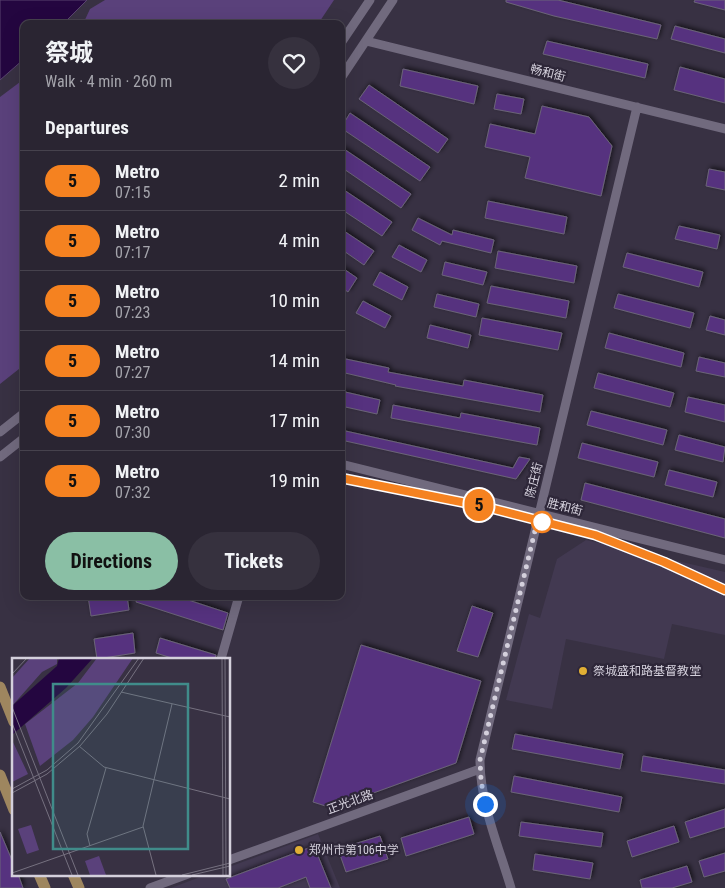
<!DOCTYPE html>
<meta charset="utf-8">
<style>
:root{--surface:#2a2532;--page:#36313e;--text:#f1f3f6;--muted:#a5a5ac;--line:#46424d;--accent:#8abfa5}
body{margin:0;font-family:"Roboto Condensed","Noto Sans SC",sans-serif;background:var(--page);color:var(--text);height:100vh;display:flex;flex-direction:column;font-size:19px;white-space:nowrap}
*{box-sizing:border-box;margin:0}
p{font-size:16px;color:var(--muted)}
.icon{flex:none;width:28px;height:28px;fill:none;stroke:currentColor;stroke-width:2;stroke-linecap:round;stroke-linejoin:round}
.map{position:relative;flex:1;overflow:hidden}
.sheet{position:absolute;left:20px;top:20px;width:325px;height:580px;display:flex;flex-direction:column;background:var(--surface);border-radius:10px;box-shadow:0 5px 20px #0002,0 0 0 1px var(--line)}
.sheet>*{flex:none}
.badge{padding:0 10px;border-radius:16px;font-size:18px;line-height:32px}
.you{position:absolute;width:25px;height:25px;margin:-12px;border:4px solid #fff;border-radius:50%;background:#1a73e8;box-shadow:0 0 0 8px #1a73e833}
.map>.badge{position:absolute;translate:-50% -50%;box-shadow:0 0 0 2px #fff}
h2{padding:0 25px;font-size:19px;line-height:45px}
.round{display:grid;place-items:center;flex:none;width:52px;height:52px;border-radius:26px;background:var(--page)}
.head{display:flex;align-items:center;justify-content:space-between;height:85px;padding:0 25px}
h1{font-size:24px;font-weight:700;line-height:38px}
.button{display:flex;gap:10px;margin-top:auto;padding:10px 25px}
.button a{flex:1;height:58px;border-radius:30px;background:var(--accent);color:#111;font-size:20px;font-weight:700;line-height:58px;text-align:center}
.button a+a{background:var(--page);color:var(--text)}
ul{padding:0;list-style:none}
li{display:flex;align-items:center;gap:15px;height:60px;padding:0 25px;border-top:1px solid var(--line)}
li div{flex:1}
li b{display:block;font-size:19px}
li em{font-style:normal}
li .badge{min-width:55px;font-weight:700;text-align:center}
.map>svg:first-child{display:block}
</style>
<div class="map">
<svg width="725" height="888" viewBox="0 0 725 888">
<defs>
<filter id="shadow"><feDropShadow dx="2" dy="-2" stdDeviation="2.5" flood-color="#0009"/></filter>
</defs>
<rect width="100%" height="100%" fill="#383143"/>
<path fill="#423951" d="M586 540 725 572V635L672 624 664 659 566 639 552 709 506 700 529 614 540 618 557 559Z
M318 834 340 888H171L208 874H229V867Z"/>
<path fill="#5a417b" d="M105 0H334L318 24H83L90 9Z
M24 79V365L0 384V97Z"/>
<path fill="#240640" stroke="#59436f" d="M0 0H87L63 24H24V59L0 80Z"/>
<path fill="#56327f" stroke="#6b6478" filter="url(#shadow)" d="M506 0H558L661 25 657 39 554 16 506 2Z
M695 0H725V10L694 2Z
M675 26 725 39V53L671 39Z
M547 41 648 64 645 78 543 54Z
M680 67 725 79V103L674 90Z
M403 69 478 86 474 104 400 86Z
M369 85 448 139 438 153 359 99Z
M497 94 524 99 521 114 494 109Z
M542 106 589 117 612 146 601 196 525 178 530 157 485 147 490 124 535 134Z
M350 113 430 167 420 181 341 128Z
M341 147 411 194 401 208 341 167Z
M709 169 725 172V190L706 186Z
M341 188 392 222 382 236 341 209Z
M488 201 567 217 564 234 485 218Z
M418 218 452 235 453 230 494 240 491 253 442 241 440 245 412 230Z
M679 226 720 235 717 249 675 239Z
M341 229 374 251 364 265 341 249Z
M399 245 427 260 421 272 392 257Z
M498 251 577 266 574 283 495 268Z
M627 253 703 272 699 287 623 267Z
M445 262 487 272 483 285 442 275Z
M341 267 357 278 348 292 341 287Z
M380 272 408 287 402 300 373 285Z
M491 286 569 301 566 318 487 303Z
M437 294 479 304 476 317 434 307Z
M618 294 694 313 690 328 614 308Z
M363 301 391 316 385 328 356 313Z
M710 316 725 320V335L706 330Z
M482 318 562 333 558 350 479 335Z
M430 325 471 335 468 348 427 338Z
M609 333 684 353 681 367 605 348Z
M699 357 725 363V377L696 371Z
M341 358 389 368 388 372 463 386 464 380 543 395 540 412 395 386 396 385 341 372Z
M598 373 674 393 670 407 594 388Z
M341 391 380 400 377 414 341 406Z
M688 397 725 405V422L685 412Z
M393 405 460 418 461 413 540 428 537 445 391 418Z
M591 411 667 430 663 445 587 425Z
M341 430 513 468 519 457 530 459 516 479 341 440Z
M679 435 725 447 723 462 675 450Z
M582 443 658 462 654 477 578 458Z
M669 470 717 482 713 497 665 485Z
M585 483 725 519V538L581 500Z
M88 596H127L129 610 91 616Z
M138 596H176L228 613 223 630 136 602Z
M472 606 493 613 478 657 457 651Z
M133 633 135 653 97 659 94 639Z
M160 638 216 655 215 659H175L156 653Z
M361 645 481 681 456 763 332 808 313 802Z
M515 734 623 754 620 769 512 749Z
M643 756 725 770V784L641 771Z
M514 776 622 797 619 812 511 792Z
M725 809V827L690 838 685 822Z
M469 817 474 834 406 856 401 838Z
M521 822 603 833 601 847 519 836Z
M674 826 679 842 632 857 627 841Z
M0 832 14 865V874H18L23 888H0Z
M380 836 388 859 346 872 338 849Z
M314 846 331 888H310L306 877 278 888H230L226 879Z
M725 853V871L704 877 699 861Z
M535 854 593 863 590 879 533 870Z
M687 866 692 882 672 888H642L640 880Z"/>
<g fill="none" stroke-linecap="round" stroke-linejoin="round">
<path stroke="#716a7e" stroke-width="9" d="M366 41 725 129
M341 43 370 0
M341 78 393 0
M0 432 24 413
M0 457 24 438
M341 464 725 560
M221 659 239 596
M229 860 480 769
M150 888 188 874
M511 888C499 847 480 804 480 760L637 107"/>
<path stroke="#9e865f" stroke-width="11" d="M0 687 14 722
M0 775 14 810
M39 874 45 888
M73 874 79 888"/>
</g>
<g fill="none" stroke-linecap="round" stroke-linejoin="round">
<defs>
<path id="line" d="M341 478 486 507 595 535 664 562 725 590"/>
</defs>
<use href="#line" stroke="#fff" stroke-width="11"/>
<use href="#line" stroke="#f58220" stroke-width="8"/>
<path stroke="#d4d0dc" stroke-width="5" stroke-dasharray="0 9" d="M485 804 481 780 480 760 539 514 542 522"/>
</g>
<circle fill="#fff" stroke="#f58220" stroke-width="2.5" cx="542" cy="522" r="10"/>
<g fill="#e1af34" stroke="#2e2739" stroke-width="2">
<circle cx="583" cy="671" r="5"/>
<circle cx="299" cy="850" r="5"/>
</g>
<g text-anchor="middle" stroke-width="4.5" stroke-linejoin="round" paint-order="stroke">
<g font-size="12" fill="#d4d0dc" stroke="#2e2739">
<text transform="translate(548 73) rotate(14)" y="4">畅和街</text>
<text transform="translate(534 480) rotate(-76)" y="4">陈庄街</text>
<text transform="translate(565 507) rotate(14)" y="4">胜和街</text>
<text transform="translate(350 802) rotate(-20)" y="4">正光北路</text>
</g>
<g font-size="12" fill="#d4d0dc" stroke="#2e2739" text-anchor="start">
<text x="593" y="675">祭城盛和路基督教堂</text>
<text x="309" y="854">郑州市第106中学</text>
</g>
</g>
<g transform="translate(12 658)">
<rect width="218" height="218" fill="#383143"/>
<path d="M18 0H45V6L30 14 0 48V20ZM85 0H121L81 59 61 82 28 108 13 66 66 25ZM0 82 16 116 0 124ZM19 167 27 192 15 196 6 171ZM87 198 94 217H78L73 203Z" fill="#5a417b"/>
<path d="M47 0H81L54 30 0 77V48L45 8Z" fill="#240640"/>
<path fill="none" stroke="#767180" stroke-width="1" d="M210 0 211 217M213 0 214 217M0 16 15 0M109 34 218 59M0 49 66 217M0 65 60 217M67 88 92 109 218 141M0 131 35 112 66 85 127 0M0 135 35 116 68 88 95 56 132 0M78 188 75 176 94 110M0 215 131 169M144 217 131 168 160 46M170 217 218 205M180 217 218 208"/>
<path fill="#408c8a" fill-opacity="0.15" stroke="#408c8a" stroke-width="2.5" d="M41 26H176V191H41Z"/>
<rect width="218" height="218" fill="none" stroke="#d4d0dc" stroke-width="2.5"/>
</g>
</svg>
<div class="you" style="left:485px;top:804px"></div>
<b class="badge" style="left:479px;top:505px;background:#f58220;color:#111">5</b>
<section class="sheet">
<div class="head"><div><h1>祭城</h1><p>Walk · 4 min · 260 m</p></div><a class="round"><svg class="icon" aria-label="heart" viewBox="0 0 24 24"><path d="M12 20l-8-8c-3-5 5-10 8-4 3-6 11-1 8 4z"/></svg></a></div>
<h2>Departures</h2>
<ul>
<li><span class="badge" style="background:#f58220;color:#111">5</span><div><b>Metro</b><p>07:15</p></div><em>2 min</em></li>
<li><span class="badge" style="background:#f58220;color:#111">5</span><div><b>Metro</b><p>07:17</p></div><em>4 min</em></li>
<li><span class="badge" style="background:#f58220;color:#111">5</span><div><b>Metro</b><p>07:23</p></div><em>10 min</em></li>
<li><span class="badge" style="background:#f58220;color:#111">5</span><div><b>Metro</b><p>07:27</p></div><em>14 min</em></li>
<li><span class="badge" style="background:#f58220;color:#111">5</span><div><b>Metro</b><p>07:30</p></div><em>17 min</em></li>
<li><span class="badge" style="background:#f58220;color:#111">5</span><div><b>Metro</b><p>07:32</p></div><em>19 min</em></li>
</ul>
<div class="button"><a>Directions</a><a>Tickets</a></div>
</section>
</div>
